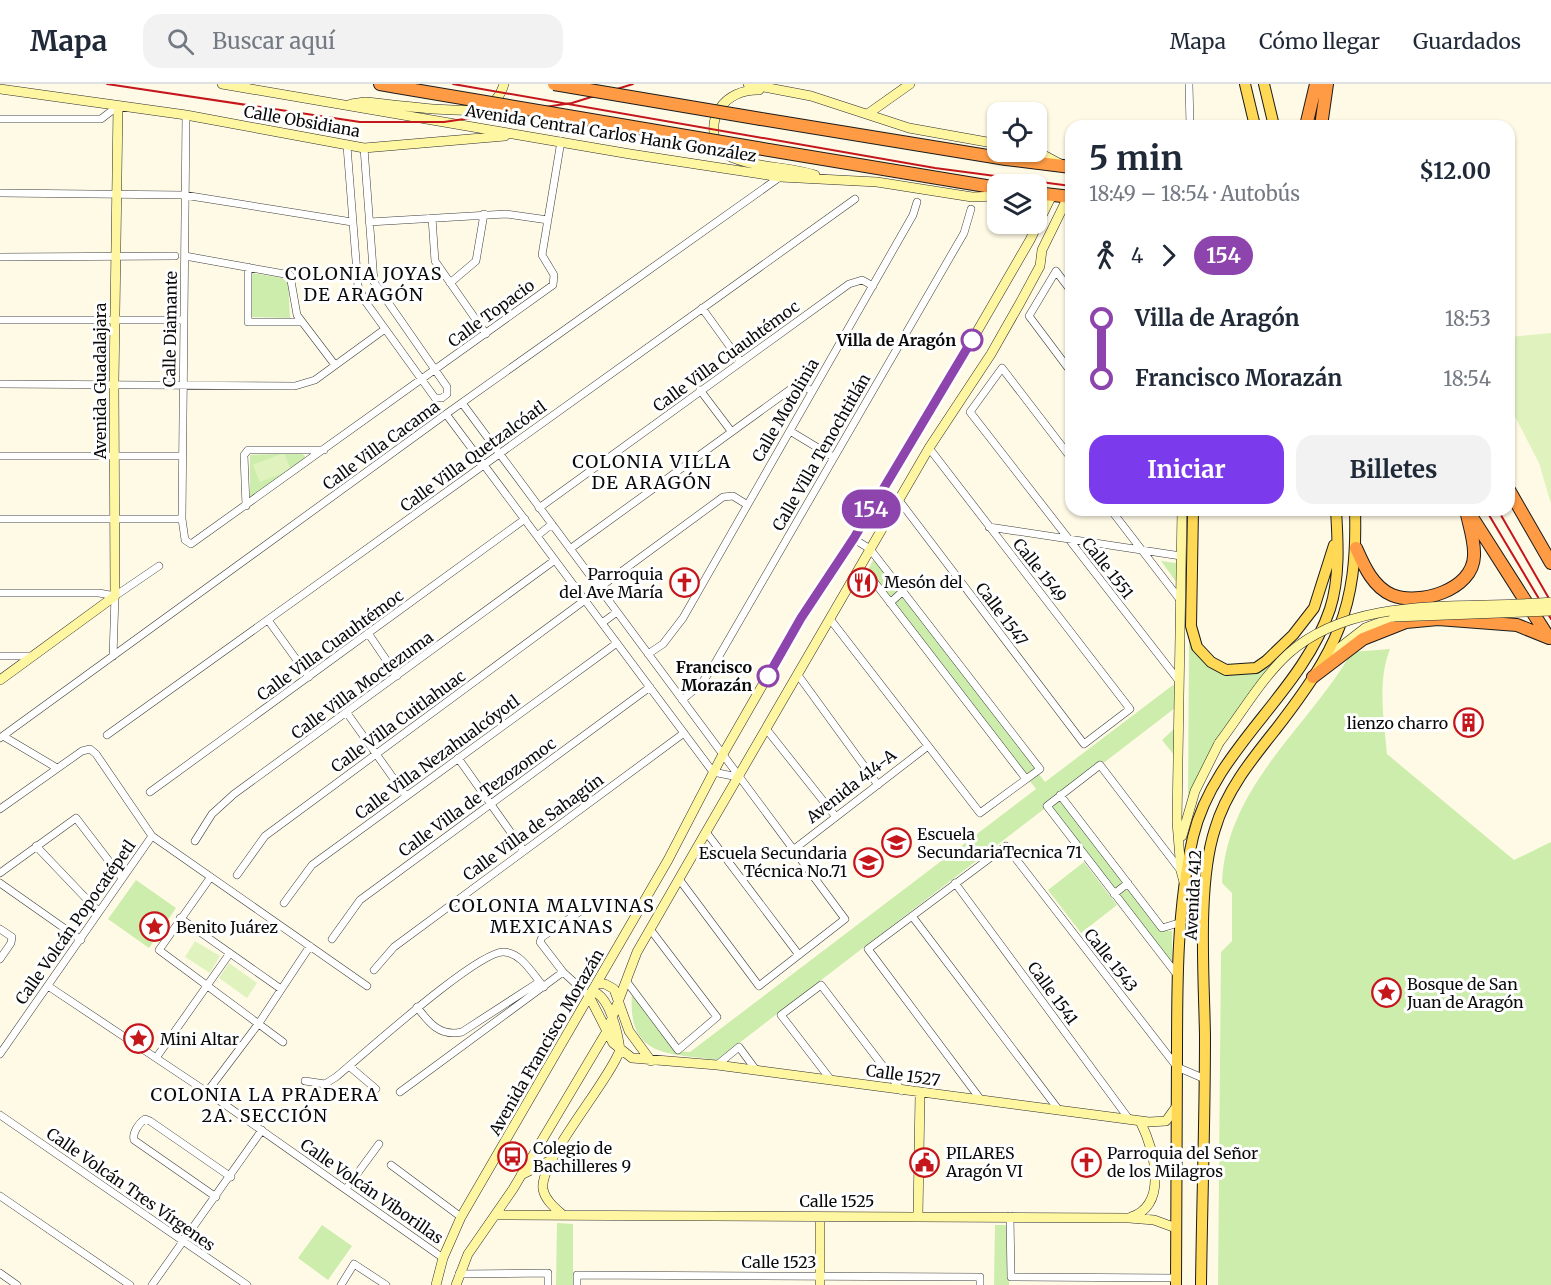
<!DOCTYPE html>
<html lang="es">
<meta charset="utf-8">
<style>
:root{--surface:#fff;--page:#f2f2f3;--text:#1f2937;--muted:#747a83;--line:#e0e1e3;--accent:#7c3aed}
body{margin:0;font-family:Merriweather,serif;background:var(--page);color:var(--text);height:100vh;display:flex;flex-direction:column;font-size:22px;white-space:nowrap}
*{box-sizing:border-box;margin:0}
p{font-size:20px;color:var(--muted)}
.icon{flex:none;width:33px;height:33px;fill:none;stroke:currentColor;stroke-width:2;stroke-linecap:round;stroke-linejoin:round}
.map{position:relative;flex:1;overflow:hidden}
.details{position:absolute;left:1065px;top:36px;width:450px;height:396px;display:flex;flex-direction:column;background:var(--surface);border-radius:18px;box-shadow:0 2px 4px #0004}
.details>*{flex:none}
.badge{padding:0 12px;border-radius:20px;font-size:21px;line-height:39px}
.tools{position:absolute;left:987px;top:18px;display:grid;gap:12px}
.tools a{display:grid;place-items:center;width:60px;height:60px;border-radius:12px;background:var(--surface);box-shadow:0 2px 4px #0004;font-size:30px}
.map>.badge{position:absolute;translate:-50% -50%;box-shadow:0 0 0 3px #fff}
.legs{display:flex;align-items:center;gap:9px;height:66px;padding:0 24px;font-size:20px}
.legs p{margin-inline-start:auto}
.overview{display:flex;align-items:center;justify-content:space-between;height:102px;padding:0 24px}
h1{font-size:33px;font-weight:700;line-height:45px}
.action{display:flex;gap:12px;margin-top:auto;padding:12px 24px}
.action a{flex:1;height:69px;border-radius:18px;background:var(--accent);color:#fff;font-size:24px;font-weight:700;line-height:69px;text-align:center}
.action a+a{background:var(--page);color:var(--text)}
ul{padding:0 24px;list-style:none}
li{display:flex;align-items:center;gap:21px;height:60px;font-size:22px}
li i{display:grid;place-items:center;width:9px;height:100%;margin:0 8px;background:currentColor}
li i::after{content:'';width:15px;height:15px;margin:-8px;border:4px solid;border-radius:50%;background:var(--surface)}
li p{margin-inline-start:auto}
li:first-child i{background:linear-gradient(#0000 50%,currentColor 0)}
li:last-child i{background:linear-gradient(currentColor 50%,#0000 0)}
header{display:flex;align-items:center;gap:36px;box-sizing:border-box;height:84px;padding:0 30px;background:var(--surface);border-bottom:2px solid var(--line)}
header strong{font-size:28px}
nav{display:flex;gap:33px;margin-inline-start:auto;font-size:21px}
.search{width:420px;height:54px;background:var(--page);display:flex;align-items:center;gap:15px;box-sizing:border-box;padding:0 21px;border-radius:18px;color:var(--muted);font-size:22px}
.map>svg:first-child{display:block}
</style>
<header>
<strong>Mapa</strong>
<div class="search"><svg class="icon" aria-label="search" viewBox="0 0 24 24"><circle cx="10" cy="10" r="6"/><path d="M15 15l6 6"/></svg>Buscar aquí</div>
<nav><a>Mapa</a><a>Cómo llegar</a><a>Guardados</a></nav>
</header>
<div class="map">
<svg width="1551" height="1201" viewBox="0 0 1551 1201">
<rect width="100%" height="100%" fill="#fffae6"/>
<path fill="#cdedac" d="M252 189 288 195 290 234 252 233Z
M301 369 305 372 304 378 250 415V371Z
M874 474 1045 698 1173 601 1176 605 1175 624 1058 714 1160 847H1172V881L1048 722 717 976C668 969 627 974 632 909L676 967 690 968 1036 705 874 493 866 490Z
M1161 477 1176 479 1177 499Z
M1189 556C1208 584 1238 597 1269 583 1238 626 1207 666 1188 715Z
M1390 565C1377 598 1384 636 1387 670L1514 776 1551 758V1201H1218L1221 868 1232 857V809L1222 799C1226 703 1307 645 1352 568Z
M1174 645V671L1162 656Z
M1084 778 1117 821 1081 849 1048 806Z
M136 796 176 824 149 864 108 835Z
M557 1139 573 1140V1201H556Z
M322 1141 352 1162 328 1196 298 1174Z
M995 1141H1009V1201H994Z"/>
<path fill="#e0f3bf" d="M1551 249V420L1539 379 1509 321V253Z
M284 369 291 386 260 398 253 381Z
M195 857 220 872 210 889 185 873Z
M229 879 257 899 247 914 219 894Z"/>
<g fill="none" stroke-linecap="round" stroke-linejoin="round">
<defs>
<path id="street" d="M1189 0 1190 42
M186 31 182 435 185 456 191 460 553 201 554 191 542 171 561 57
M0 35H101L118 22
M347 62 358 202 365 217 435 314H442L447 310V303L374 198 364 64
M0 109 184 111 352 138
M432 134 435 177 486 250
M369 138 506 130 548 136
M185 172 290 191 297 231 335 281
M0 173 175 172
M248 183V238H301
M450 199 476 177 484 130
M1071 207 1056 187 1029 232 1071 288
M365 217 378 207
M702 224 741 278
M0 236H184
M0 300 295 302 315 296 385 245
M700 306 731 347
M462 319 845 835 759 902 679 795
M446 330 713 688 738 693
M790 347 833 373
M0 372H182
M1071 374 1002 284 970 328 1179 597
M898 415 1084 660 1130 625 929 364
M246 422 244 371 248 366H324
M539 424 849 200 862 196 873 202
M1111 426 1181 517
M0 435H182
M989 443 1181 472
M537 452 552 440
M570 465 795 302 801 301 812 307
M854 494 872 495 1026 695
M599 504 723 413 733 412 746 420
M0 509H99L115 512
M115 512 159 482
M890 519 903 507
M830 535 980 729 1040 685 870 465 854 455
M268 536 309 593
M602 539 617 528
M368 549 397 592
M648 570 663 560 683 534 913 131 917 118
M0 572H33
M113 572 115 512
M798 591 878 701
M682 616 700 601 711 586 964 149 971 125
M347 629 406 712
M767 646 836 733
M107 651 855 115
M3 652 57 684
M0 654 446 330 780 93
M458 674 524 767
M150 708 525 435
M1060 711 1162 844 1182 838
M0 725 82 667 90 665 96 670 152 752 367 902
M706 748 799 871
M195 757 212 730 234 710 555 476
M36 762 99 828
M793 766 928 662
M0 789 76 734 122 794
M237 791 265 752 585 516
M210 794 159 866 283 958
M0 799 81 856
M955 799 1129 1035
M1114 810 1128 799
M284 819 312 781 617 559
M912 832 1058 1025
M180 834 281 905
M0 845 12 853 11 859 0 875
M332 855 360 816 650 603
M374 886 394 863 684 649
M1178 892 1047 722 1100 681 1181 787
M627 898 678 966 717 933 650 845
M48 902 207 1008 443 1174
M589 912 563 888 540 858 542 853 594 818
M417 923C429 939 440 953 462 948L539 898
M0 970 152 752
M156 974 230 869
M717 981 739 963 756 986
M349 982 376 1005
M831 996 781 931 821 901 902 1007
M305 997 325 1000 336 993C362 972 478 866 504 868 522 869 533 891 544 903
M207 1008 259 939 310 862
M400 1008 563 888
M981 1016 868 865 1006 762 1177 983 1205 995
M0 1031 247 1201
M391 1081 461 1133
M346 1105 379 1060
M0 1112 130 1201
M216 1113 134 1056C132 1049 139 1039 145 1035L150 1037 231 1093
M1010 1132 1011 1193 1176 1194
M0 1189 17 1201
M459 1190 548 1189V1201
M152 1201 262 1046
M341 1201 354 1180 386 1201
M577 1201V1191L980 1193V1201"/>
<path id="secondary" d="M222 0 630 70 780 93 877 98 972 113 998 112
M748 0 811 12 909 44 998 60
M0 5 186 31 364 64 505 52
M759 6C725 5 702 35 720 67 747 85 784 81 815 91
M351 20 365 18C390 20 465 31 483 24 494 20 501 11 504 0
M869 29 910 0
M1036 67 1062 81
M1182 426 1177 738 1181 787 1184 798
M1325 575 1365 544 1394 533
M0 596 115 512 114 299 118 22
M1182 752 1195 707 1219 659
M598 899 605 900 614 905 629 947 651 977
M589 912 613 959 632 974 717 981 1149 1038 1166 1037 1176 1023
M521 1091 553 1075
M496 1131 1129 1134 1154 1136 1176 1144
M563 1131C555 1124 545 1116 543 1105 539 1077 608 999 620 966 618 950 610 912 592 907
M918 1132 920 1010
M1131 1133C1170 1120 1153 1063 1140 1037
M436 1201 443 1174 461 1133 668 776 723 670 801 534 854 455 960 277 1030 156 1052 111
M456 1201 468 1170 513 1105 607 947 637 868 706 748 929 364 991 270 1020 219 1040 182 1042 166 1068 113
M820 1201V1133"/>
<path id="primary" d="M1245 0 1255 42
M1264 0 1274 42
M1193 426 1191 542 1197 563 1211 578 1226 586 1256 584 1266 577 1293 551 1314 524 1334 461
M1176 1201C1176 1124 1177 1047 1177 970 1177 898 1177 823 1193 753 1214 664 1301 611 1330 525 1340 494 1338 458 1336 426
M1201 1201C1202 1118 1205 1035 1205 952 1204 892 1197 800 1215 745 1226 707 1252 675 1276 645 1336 567 1358 526 1355 426"/>
<path id="highway" d="M380 0 397 3
M761 35 1006 75 1071 83
M1306 42 1316 0
M1321 42 1327 0
M757 64 998 104
M1036 109 1071 113
M1509 406 1551 479
M1470 430 1549 554
M1356 464C1364 482 1373 503 1392 511 1419 522 1473 506 1474 472 1475 457 1469 441 1466 426
M1313 593 1363 555 1406 538 1438 535 1517 541 1549 554"/>
</defs>
<use href="#street" stroke="#3d3d3d" stroke-width="8"/>
<use href="#secondary" stroke="#2c2c2c" stroke-width="10"/>
<use href="#primary" stroke="#1b1b1b" stroke-width="12"/>
<use href="#highway" stroke="#1b1b1b" stroke-width="14"/>
<use href="#street" stroke="#fff" stroke-width="7"/>
<use href="#secondary" stroke="#fff6a1" stroke-width="9"/>
<use href="#primary" stroke="#ffd856" stroke-width="10"/>
<use href="#highway" stroke="#ff9b44" stroke-width="12"/>
<path stroke="#c5161c" stroke-width="2" d="M107 0 360 38H444L572 19 633 0
M453 0 935 84 1071 102
M1486 426 1551 535
M1498 426 1551 518"/>
<defs>
<path id="secondary-bridge" d="M1394 533 1551 527
M1219 659C1241 630 1261 595 1288 570 1355 509 1468 526 1551 518"/>
<path id="highway-bridge" d="M554 0 761 35
M397 3 757 64"/>
</defs>
<use href="#secondary-bridge" stroke="#2c2c2c" stroke-width="10" stroke-linecap="butt"/>
<use href="#highway-bridge" stroke="#1b1b1b" stroke-width="14" stroke-linecap="butt"/>
<use href="#secondary-bridge" stroke="#fff6a1" stroke-width="9"/>
<use href="#highway-bridge" stroke="#ff9b44" stroke-width="12"/>
</g>
<g fill="none" stroke-linecap="round" stroke-linejoin="round">
<defs>
<path id="line-1" d="M768 592 801 534 854 454 972 256"/>
</defs>
<use href="#line-1" stroke="#fff" stroke-width="14"/>
<use href="#line-1" stroke="#8e44ad" stroke-width="9"/>
</g>
<defs>
<symbol id="restaurant-ring" viewBox="-11 -11 22 22"><circle r="9.5" fill="#fff" stroke="#c5161c" stroke-width="1.5"/><path d="M-5-6h1v4h1v-4h1v4h1v-4h1v5L-1.5 .5V6h-2V.5L-5-1ZM5-6V6H3V1.5H1.5Q1.5-4 5-6Z" fill="#c5161c"/></symbol>
<symbol id="church-ring" viewBox="-11 -11 22 22"><circle r="9.5" fill="#fff" stroke="#c5161c" stroke-width="1.5"/><path d="M-1.2-6h2.4v3.5h3.3v2.4h-3.3V6h-2.4V-.1h-3.3v-2.4h3.3Z" fill="#c5161c"/></symbol>
<symbol id="building-ring" viewBox="-11 -11 22 22"><circle r="9.5" fill="#fff" stroke="#c5161c" stroke-width="1.5"/><path d="M-4-6H4V6H1V3H-1V6H-4ZM-2.5-4.3h1.7v1.8h-1.7ZM.8-4.3h1.7v1.8H.8ZM-2.5-1h1.7V.8h-1.7ZM.8-1h1.7V.8H.8Z" fill="#c5161c"/></symbol>
<symbol id="school-ring" viewBox="-11 -11 22 22"><circle r="9.5" fill="#fff" stroke="#c5161c" stroke-width="1.5"/><path d="M0-5L7-2L0 1L-7-2ZM-4 1L0 2.5L4 1V4Q0 6-4 4Z" fill="#c5161c"/></symbol>
<symbol id="sight-ring" viewBox="-11 -11 22 22"><circle r="9.5" fill="#fff" stroke="#c5161c" stroke-width="1.5"/><path d="M0-6L1.8-2.2L6-1.7L2.9 1.2L3.7 5.4L0 3.3L-3.7 5.4L-2.9 1.2L-6-1.7L-1.8-2.2Z" fill="#c5161c"/></symbol>
<symbol id="bus-ring" viewBox="-11 -11 22 22"><circle r="9.5" fill="#fff" stroke="#c5161c" stroke-width="1.5"/><path d="M-5-6H5V4H4V6H2V4H-2V6H-4V4H-5ZM-3.5-4V0h7V-4ZM-3.5 1.2v1.5H-2V1.2ZM2 1.2v1.5H3.5V1.2Z" fill="#c5161c"/></symbol>
<symbol id="civic-ring" viewBox="-11 -11 22 22"><circle r="9.5" fill="#fff" stroke="#c5161c" stroke-width="1.5"/><path d="M-.6-6.5H3V-4.5H.6V-3L4-1V1h2V6H-6V1h2V-1L-.6-3ZM-1.2 2.5V6h2.4V2.5Z" fill="#c5161c"/></symbol>
</defs>
<g fill-rule="evenodd">
<use href="#restaurant-ring" x="846" y="482" width="33" height="33"/>
<use href="#church-ring" x="668" y="482" width="33" height="33"/>
<use href="#building-ring" x="1452" y="622" width="33" height="33"/>
<use href="#school-ring" x="880" y="742" width="33" height="33"/>
<use href="#school-ring" x="852" y="762" width="33" height="33"/>
<use href="#sight-ring" x="138" y="826" width="33" height="33"/>
<use href="#sight-ring" x="1370" y="892" width="33" height="33"/>
<use href="#sight-ring" x="122" y="938" width="33" height="33"/>
<use href="#bus-ring" x="496" y="1056" width="33" height="33"/>
<use href="#civic-ring" x="908" y="1062" width="33" height="33"/>
<use href="#church-ring" x="1070" y="1062" width="33" height="33"/>
</g>
<g fill="#fff" stroke="#8e44ad" stroke-width="3">
<circle cx="972" cy="256" r="10"/>
<circle cx="768" cy="592" r="10"/>
</g>
<g text-anchor="middle" stroke-width="6" stroke-linejoin="round" paint-order="stroke">
<g font-size="16" fill="#0a0a0a" stroke="#fff">
<text transform="translate(302 37) rotate(10)" y="6">Calle Obsidiana</text>
<text transform="translate(611 49) rotate(9)" y="6">Avenida Central Carlos Hank González</text>
<text transform="translate(491 229) rotate(-36)" y="6">Calle Topacio</text>
<text transform="translate(170 245) rotate(-89)" y="6">Calle Diamante</text>
<text transform="translate(726 272) rotate(-36)" y="6">Calle Villa Cuauhtémoc</text>
<text transform="translate(100 297) rotate(-90)" y="6">Avenida Guadalajara</text>
<text transform="translate(785 326) rotate(-60)" y="6">Calle Motolinia</text>
<text transform="translate(381 361) rotate(-36)" y="6">Calle Villa Cacama</text>
<text transform="translate(821 368) rotate(-60)" y="6">Calle Villa Tenochtitlán</text>
<text transform="translate(473 372) rotate(-36)" y="6">Calle Villa Quetzalcóatl</text>
<text transform="translate(1108 484) rotate(52)" y="6">Calle 1551</text>
<text transform="translate(1040 486) rotate(52)" y="6">Calle 1549</text>
<text transform="translate(1002 530) rotate(53)" y="6">Calle 1547</text>
<text transform="translate(330 561) rotate(-36)" y="6">Calle Villa Cuauhtémoc</text>
<text transform="translate(362 601) rotate(-36)" y="6">Calle Villa Moctezuma</text>
<text transform="translate(398 637) rotate(-36)" y="6">Calle Villa Cuitlahuac</text>
<text transform="translate(437 673) rotate(-36)" y="6">Calle Villa Nezahualcóyotl</text>
<text transform="translate(851 702) rotate(-38)" y="6">Avenida 414-A</text>
<text transform="translate(477 713) rotate(-36)" y="6">Calle Villa de Tezozomoc</text>
<text transform="translate(533 743) rotate(-36)" y="6">Calle Villa de Sahagún</text>
<text transform="translate(1193 811) rotate(-87)" y="6">Avenida 412</text>
<text transform="translate(75 838) rotate(-55)" y="6">Calle Volcán Popocatépetl</text>
<text transform="translate(1111 876) rotate(52)" y="6">Calle 1543</text>
<text transform="translate(1053 909) rotate(54)" y="6">Calle 1541</text>
<text transform="translate(546 958) rotate(-60)" y="6">Avenida Francisco Morazán</text>
<text transform="translate(903 991) rotate(8)" y="6">Calle 1527</text>
<text transform="translate(131 1105) rotate(35)" y="6">Calle Volcán Tres Vírgenes</text>
<text transform="translate(372 1107) rotate(35)" y="6">Calle Volcán Viborillas</text>
<text x="837" y="1123">Calle 1525</text>
<text x="779" y="1184">Calle 1523</text>
</g>
<g font-size="16" font-weight="bold" fill="#0a0a0a" stroke="#fff" text-anchor="end">
<text x="956" y="262">Villa de Aragón</text>
<text x="752" y="589">Francisco<tspan x="752" dy="18">Morazán</tspan></text>
</g>
<g font-size="16" fill="#0a0a0a" stroke="#fff" text-anchor="start">
<text x="663" y="496" text-anchor="end">Parroquia<tspan x="663" dy="18">del Ave María</tspan></text>
<text x="884" y="504">Mesón del</text>
<text x="1448" y="645" text-anchor="end">lienzo charro</text>
<text x="917" y="756">Escuela<tspan x="917" dy="18">SecundariaTecnica 71</tspan></text>
<text x="847" y="775" text-anchor="end">Escuela Secundaria<tspan x="847" dy="18">Técnica No.71</tspan></text>
<text x="176" y="849">Benito Juárez</text>
<text x="1407" y="906">Bosque de San<tspan x="1407" dy="18">Juan de Aragón</tspan></text>
<text x="160" y="961">Mini Altar</text>
<text x="533" y="1070">Colegio de<tspan x="533" dy="18">Bachilleres 9</tspan></text>
<text x="946" y="1075">PILARES<tspan x="946" dy="18">Aragón VI</tspan></text>
<text x="1107" y="1075">Parroquia del Señor<tspan x="1107" dy="18">de los Milagros</tspan></text>
</g>
<g font-size="18" letter-spacing="1.5" fill="#0a0a0a" stroke="#fff">
<text x="364" y="196">COLONIA JOYAS<tspan x="364" dy="21">DE ARAGÓN</tspan></text>
<text x="652" y="384">COLONIA VILLA<tspan x="652" dy="21">DE ARAGÓN</tspan></text>
<text x="552" y="828">COLONIA MALVINAS<tspan x="552" dy="21">MEXICANAS</tspan></text>
<text x="265" y="1017">COLONIA LA PRADERA<tspan x="265" dy="21">2A. SECCIÓN</tspan></text>
</g>
</g>
</svg>
<div class="tools">
<a><svg class="icon" aria-label="locate" viewBox="0 0 24 24"><circle cx="12" cy="12" r="6"/><path d="M12 2v4M12 18v4M2 12h4M18 12h4"/></svg></a>
<a><svg class="icon" aria-label="layers" viewBox="0 0 24 24"><path d="M12 4l9 5-9 5-9-5zM3 14l9 5 9-5"/></svg></a>
</div>
<b class="badge" style="left:871px;top:425px;background:#8e44ad;color:#fff">154</b>
<section class="details">
<div class="overview"><div><h1>5 min</h1><p>18:49 – 18:54 · Autobús</p></div><b>$12.00</b></div>
<div class="legs"><svg class="icon" aria-label="walk" viewBox="0 0 24 24"><circle cx="13" cy="4" r="2"/><path d="M13 8l-2 6 4 7M11 14l-3 7M7 12l3-4h3l4 4"/></svg>4<svg class="icon" aria-label="forward" viewBox="0 0 24 24"><path d="M9 5l7 7-7 7"/></svg><b class="badge" style="background:#8e44ad;color:#fff">154</b></div>
<ul>
<li><i style="color:#8e44ad"></i><b>Villa de Aragón</b><p>18:53</p></li>
<li><i style="color:#8e44ad"></i><b>Francisco Morazán</b><p>18:54</p></li>
</ul>
<div class="action"><a>Iniciar</a><a>Billetes</a></div>
</section>
</div>
